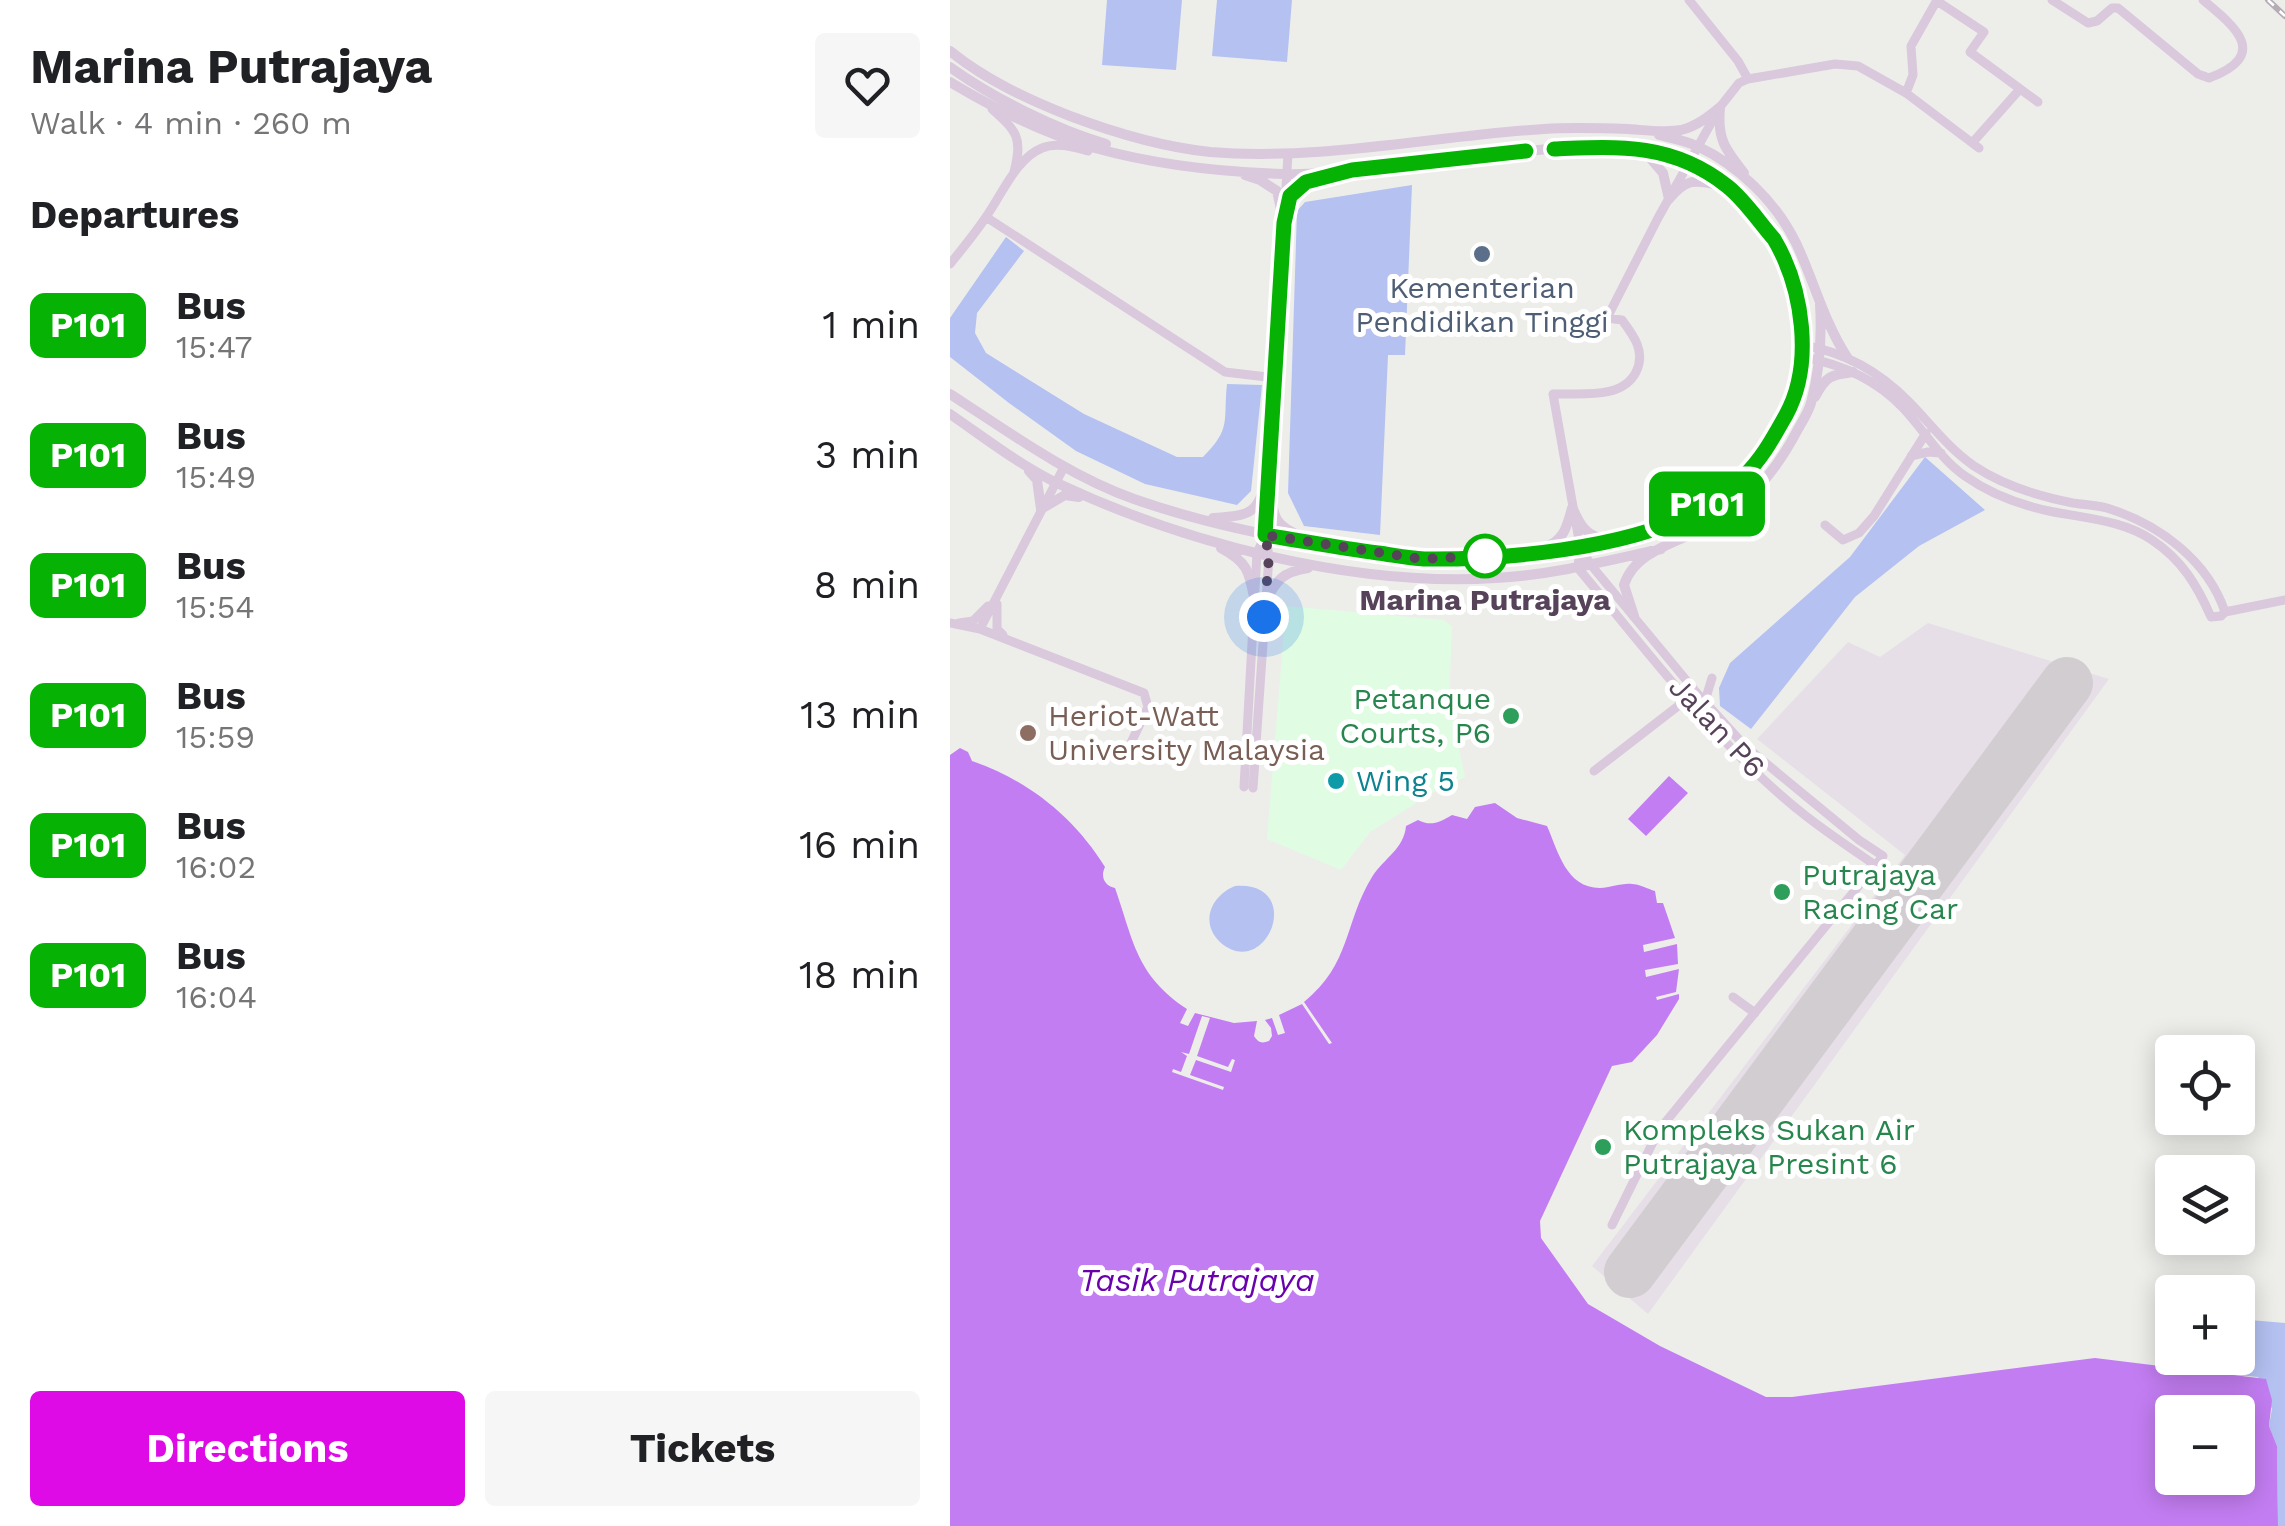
<!DOCTYPE html>
<meta charset="utf-8">
<style>
:root{--surface:#fff;--page:#f6f6f6;--text:#202124;--muted:#757577;--accent:#de0be7}
body{margin:0;font-family:"Work Sans",sans-serif;background:var(--page);color:var(--text);height:100vh;display:flex;flex-direction:column;font-size:38px;white-space:nowrap}
*{box-sizing:border-box;margin:0}
p{font-size:32px;color:var(--muted)}
.icon{flex:none;width:55px;height:55px;fill:none;stroke:currentColor;stroke-width:2;stroke-linecap:round;stroke-linejoin:round}
.map{position:relative;flex:1;overflow:hidden}
.details{display:flex;flex-direction:column;background:var(--surface);width:950px}
.details>*{flex:none}
.badge{padding:0 20px;border-radius:15px;font-size:35px;line-height:65px}
.controls{position:absolute;left:1205px;top:1035px;display:grid;gap:20px}
.controls a{display:grid;place-items:center;width:100px;height:100px;border-radius:10px;background:var(--surface);box-shadow:0 5px 25px #0003;font-size:50px}
.you{position:absolute;width:50px;height:50px;margin:-25px;border:8px solid #fff;border-radius:50%;background:#1a73e8;box-shadow:0 0 0 15px #1a73e833}
.map>.badge{position:absolute;translate:-50% -50%;box-shadow:0 0 0 5px #fff}
h2{padding:0 30px;font-size:38px;line-height:90px}
.round{display:grid;place-items:center;flex:none;width:105px;height:105px;border-radius:10px;background:var(--page)}
.summary{display:flex;align-items:center;justify-content:space-between;height:170px;padding:0 30px}
h1{font-size:48px;font-weight:700;line-height:75px}
.button{display:flex;gap:20px;margin-top:auto;padding:20px 30px}
.button a{flex:1;height:115px;border-radius:10px;background:var(--accent);color:#fff;font-size:40px;font-weight:700;line-height:115px;text-align:center}
.button a+a{background:var(--page);color:var(--text)}
ul{padding:0;list-style:none}
li{display:flex;align-items:center;gap:30px;height:130px;padding:0 30px}
li div{flex:1}
li b{display:block;font-size:38px}
li em{font-style:normal}
li .badge{min-width:110px;font-weight:700;text-align:center}
main{display:flex;flex:1;min-height:0}
.map>svg:first-child{display:block}
</style>
<main>
<section class="details">
<div class="summary"><div><h1>Marina Putrajaya</h1><p>Walk · 4 min · 260 m</p></div><a class="round"><svg class="icon" aria-label="heart" viewBox="0 0 24 24"><path d="M12 20l-8-8c-3-5 5-10 8-4 3-6 11-1 8 4z"/></svg></a></div>
<h2>Departures</h2>
<ul>
<li><span class="badge" style="background:#06b304;color:#fff">P101</span><div><b>Bus</b><p>15:47</p></div><em>1 min</em></li>
<li><span class="badge" style="background:#06b304;color:#fff">P101</span><div><b>Bus</b><p>15:49</p></div><em>3 min</em></li>
<li><span class="badge" style="background:#06b304;color:#fff">P101</span><div><b>Bus</b><p>15:54</p></div><em>8 min</em></li>
<li><span class="badge" style="background:#06b304;color:#fff">P101</span><div><b>Bus</b><p>15:59</p></div><em>13 min</em></li>
<li><span class="badge" style="background:#06b304;color:#fff">P101</span><div><b>Bus</b><p>16:02</p></div><em>16 min</em></li>
<li><span class="badge" style="background:#06b304;color:#fff">P101</span><div><b>Bus</b><p>16:04</p></div><em>18 min</em></li>
</ul>
<div class="button"><a>Directions</a><a>Tickets</a></div>
</section>
<div class="map">
<svg width="1335" height="1526" viewBox="0 0 1335 1526">
<rect width="100%" height="100%" fill="#edeeea"/>
<path fill="#e0fde3" d="M336 606 493 620 502 626 499 702 515 777 490 788 420 832 391 870 317 839Z"/>
<path fill="#e7dfe7" d="M978 623 1159 679 698 1314 642 1266 955 855 807 739 898 642 930 657Z"/>
<path fill="#b4c1f1" d="M157 0H232L226 70 152 65Z
M267 0H342L337 62 262 56Z
M462 185 455 355H438L430 535 354 526 338 493 347 211 355 202Z
M56 237 74 251 27 313 25 333 36 353 134 414 227 457H253C282 428 273 421 277 384L312 385 301 491 287 505 195 484 126 451 59 403 0 357V318Z
M975 457 1035 510 969 546 905 597 801 729 770 706 769 688 780 663 900 557Z
M285 886C357 881 316 983 270 942 249 922 262 895 285 886Z
M1221 1313H1222V1358H1288V1319L1335 1323V1526H1328L1327 1446 1319 1426 1322 1409 1308 1377 1212 1367Z"/>
<path fill="#c37df2" fill-rule="evenodd" d="M10 748 18 752 22 761C78 780 124 817 155 867 150 877 155 886 165 888 184 942 186 975 237 1009L230 1023 238 1026 245 1013 284 1023 307 1021 304 1036C308 1042 311 1044 319 1041L322 1036 321 1028 315 1020 322 1018 328 1035 335 1033 329 1015 352 1004 379 1044 382 1043 354 1002C401 964 394 923 422 877 434 858 454 849 456 826L468 820C481 827 490 822 502 815L517 819 525 807 545 803 567 818 597 826C608 851 616 888 650 888 660 888 671 883 682 884 689 884 698 889 705 891L707 903H713L725 938 693 945 694 952 727 944 728 964 695 970 696 977 729 969 726 992 706 997 707 1000 729 994V999L707 1035 682 1062 662 1066 590 1221 591 1238 638 1304 710 1346 816 1397H842L1145 1358 1316 1379 1322 1400 1319 1426 1327 1446 1328 1526H0V755ZM1222 1412H1288V1478H1222Z
M719 776 738 793 696 836 678 819Z"/>
<path fill="#edeeea" d="M252 1016 260 1018 247 1056 278 1067 282 1059 285 1060 281 1072 246 1060 240 1075 274 1087 273 1090 222 1072 223 1069 231 1072 237 1056 231 1052 239 1054Z"/>
<g fill="none" stroke-linecap="round" stroke-linejoin="round">
<path stroke="#d2cdd0" stroke-width="52" d="M680 1272 1117 683"/>
<path stroke="#dac8dd" stroke-width="9" d="M739 0 788 61 798 79
M1102 0 1138 23 1147 21 1162 8H1168L1248 74 1259 78C1320 55 1286 27 1253 0
M987 1 1034 32 1020 52 1088 102
M956 93 963 75 961 46 987 0
M42 109C67 131 73 138 64 172
M1023 142 1070 89
M36 217 275 372 325 378
M0 264C13 248 27 231 38 214 53 192 67 158 92 148 107 142 123 147 138 151
M853 345C893 352 930 372 959 402 980 423 998 448 1024 466 1054 486 1087 496 1123 503 1135 505 1148 505 1160 509 1210 525 1258 561 1275 612
M853 357C890 364 927 380 953 408 974 430 990 459 1015 476 1039 493 1071 505 1099 511 1133 518 1173 520 1202 540 1232 560 1247 585 1261 617L1271 616 1275 612 1335 600
M961 456 978 452 991 453
M875 525 893 540 909 533 924 516 976 433
M631 548 641 565 746 692 795 746 909 840 933 856 709 1130 662 1225
M47 604V629L53 635
M0 623 30 629 194 693 198 707 178 749
M9 623 23 621 38 606
M30 629 114 467
M755 701 762 678
M644 771 741 696
M294 787 307 553 315 535
M303 788 319 556 315 535 338 154
M925 865C902 849 879 834 856 816 769 748 699 653 628 568L630 546 603 394C630 393 672 400 686 372 696 352 684 336 672 320L657 318 708 218 770 107 789 83 798 79 885 64 908 66 956 93 1029 148
M783 997 805 1013"/>
<path stroke="#dac8dd" stroke-width="10" d="M0 51C36 80 77 99 120 116 165 133 212 147 260 152 372 161 483 136 594 129 622 127 650 128 678 129 694 130 715 133 731 130 747 126 758 117 770 107
M0 67C43 98 105 129 156 144
M0 82C45 109 94 134 145 148 206 165 271 172 333 174 366 175 400 170 432 166 492 160 553 152 614 148 655 146 702 144 741 163 776 180 799 210 824 239 831 250 835 262 839 274 857 329 858 375 829 427 825 435 820 445 815 453 798 476 771 498 746 512 689 545 590 553 525 556 508 557 490 559 472 559 450 558 427 553 405 550 330 539 255 524 184 499 117 475 59 432 0 394
M770 108C767 139 775 149 794 173
M709 135C721 138 735 141 747 146 788 165 826 202 846 243 864 281 874 322 897 357
M695 152 713 173 719 199
M295 175 310 180 327 191 334 223
M719 199C736 179 744 179 768 185
M335 216C342 189 350 183 376 176
M865 397C876 376 880 375 903 372
M0 414C35 438 71 466 109 484 237 544 404 587 546 578 602 575 657 561 711 549
M79 471 87 480 91 509 115 495 129 497
M319 476C324 509 317 525 354 537
M623 509C630 525 636 536 655 539
M263 518C302 515 306 515 318 477
M595 547C614 541 617 526 622 508
M271 548C299 563 299 572 305 602
M315 602C327 580 332 572 358 568
M684 616 674 585C685 550 730 542 760 525 799 504 827 469 847 431 852 422 858 413 861 403 870 370 872 338 870 304"/>
<defs>
<path id="rail" d="M1318 0 1335 16"/>
</defs>
<use href="#rail" stroke="#b6acb6" stroke-width="6"/>
<use href="#rail" stroke="#fff" stroke-width="2.5" stroke-dasharray="8" stroke-linecap="butt"/>
</g>
<g fill="none" stroke-linecap="round" stroke-linejoin="round">
<defs>
<path id="line" d="M576 151 402 170 356 182 340 196 334 223 315 535C353 541 391 548 428 553 443 555 459 558 474 559 552 560 674 549 743 513 760 505 778 490 793 477 812 459 823 438 836 415 864 364 853 288 824 239 809 222 795 200 777 186 723 143 669 146 604 149"/>
</defs>
<use href="#line" stroke="#fff" stroke-width="22"/>
<use href="#line" stroke="#06b304" stroke-width="15"/>
<path stroke="#564259" stroke-width="10" stroke-dasharray="0 18" d="M314 617 319 556 315 535 471 559 535 556"/>
</g>
<circle fill="#5c6f8a" stroke="#fff" stroke-width="4" cx="532" cy="254" r="10"/>
<circle fill="#fff" stroke="#06b304" stroke-width="5" cx="535" cy="556" r="20"/>
<g fill="#2e9e5b" stroke="#fff" stroke-width="4">
<circle cx="561" cy="716" r="10"/>
<circle cx="832" cy="892" r="10"/>
<circle cx="653" cy="1147" r="10"/>
</g>
<circle fill="#8d6e63" stroke="#fff" stroke-width="4" cx="78" cy="733" r="10"/>
<circle fill="#0f9aa8" stroke="#fff" stroke-width="4" cx="386" cy="781" r="10"/>
<g text-anchor="middle" stroke-width="10" stroke-linejoin="round" paint-order="stroke">
<g font-size="30" fill="#4e5e75" stroke="#fff">
<text x="532" y="298">Kementerian<tspan x="532" dy="34">Pendidikan Tinggi</tspan></text>
</g>
<g font-size="30" font-weight="bold" fill="#564259" stroke="#fff">
<text x="535" y="610">Marina Putrajaya</text>
</g>
<g font-size="30" fill="#27864d" stroke="#fff" text-anchor="start">
<text x="541" y="709" text-anchor="end">Petanque<tspan x="541" dy="34">Courts, P6</tspan></text>
<text x="852" y="885">Putrajaya<tspan x="852" dy="34">Racing Car</tspan></text>
<text x="673" y="1140">Kompleks Sukan Air<tspan x="673" dy="34">Putrajaya Presint 6</tspan></text>
</g>
<g font-size="30" fill="#785e54" stroke="#fff" text-anchor="start">
<text x="98" y="726">Heriot-Watt<tspan x="98" dy="34">University Malaysia</tspan></text>
</g>
<g font-size="30" fill="#564259" stroke="#fff">
<text transform="translate(767 727) rotate(47)" y="10">Jalan P6</text>
</g>
<g font-size="30" fill="#0d838f" stroke="#fff" text-anchor="start">
<text x="406" y="791">Wing 5</text>
</g>
<g font-size="32" font-style="italic" fill="#6902ad" stroke="#fff">
<text x="247" y="1291">Tasik Putrajaya</text>
</g>
</g>
</svg>
<div class="controls">
<a><svg class="icon" aria-label="locate" viewBox="0 0 24 24"><circle cx="12" cy="12" r="6"/><path d="M12 2v4M12 18v4M2 12h4M18 12h4"/></svg></a>
<a><svg class="icon" aria-label="layers" viewBox="0 0 24 24"><path d="M12 4l9 5-9 5-9-5zM3 14l9 5 9-5"/></svg></a>
<a>+</a>
<a>−</a>
</div>
<div class="you" style="left:314px;top:617px"></div>
<b class="badge" style="left:757px;top:504px;background:#06b304;color:#fff">P101</b>
</div>
</main>
